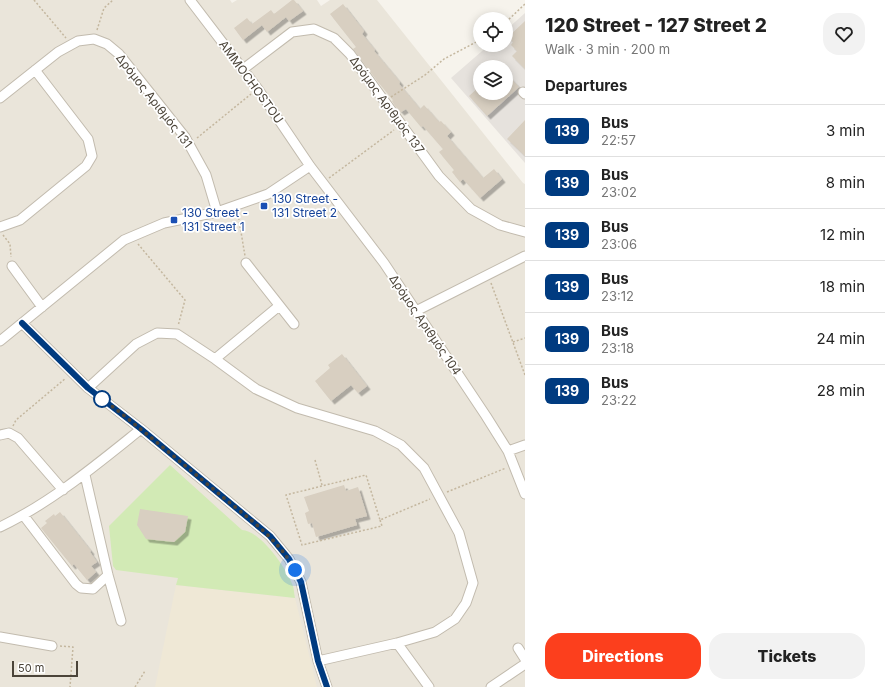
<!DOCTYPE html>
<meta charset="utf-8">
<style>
:root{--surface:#fff;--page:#f2f2f2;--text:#222;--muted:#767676;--line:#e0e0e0;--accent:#fc3f1d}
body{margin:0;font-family:Inter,sans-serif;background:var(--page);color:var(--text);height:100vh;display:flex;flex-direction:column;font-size:15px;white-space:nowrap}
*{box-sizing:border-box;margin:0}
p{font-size:13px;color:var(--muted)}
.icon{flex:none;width:22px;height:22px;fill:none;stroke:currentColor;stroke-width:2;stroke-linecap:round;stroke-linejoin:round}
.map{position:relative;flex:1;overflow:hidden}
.drawer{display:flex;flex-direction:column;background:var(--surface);width:360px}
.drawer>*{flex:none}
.badge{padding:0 8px;border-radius:6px;font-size:14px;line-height:26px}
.buttons{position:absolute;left:473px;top:12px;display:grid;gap:8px}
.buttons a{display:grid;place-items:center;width:40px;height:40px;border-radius:50%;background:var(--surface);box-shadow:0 2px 10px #0003;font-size:20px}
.scale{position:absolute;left:12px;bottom:10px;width:66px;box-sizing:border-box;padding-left:4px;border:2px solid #4b4439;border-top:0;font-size:11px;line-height:14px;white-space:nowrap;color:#4b4439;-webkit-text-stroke:3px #fff;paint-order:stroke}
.you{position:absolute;width:20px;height:20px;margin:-10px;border:3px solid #fff;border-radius:50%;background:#1a73e8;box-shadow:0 0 0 6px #1a73e833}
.map>.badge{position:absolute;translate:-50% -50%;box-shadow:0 0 0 2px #fff}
h2{padding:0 20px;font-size:15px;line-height:36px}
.round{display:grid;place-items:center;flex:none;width:42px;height:42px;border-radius:16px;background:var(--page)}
.summary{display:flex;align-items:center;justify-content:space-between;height:68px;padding:0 20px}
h1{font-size:19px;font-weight:800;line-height:30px}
.cta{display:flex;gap:8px;margin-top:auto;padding:8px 20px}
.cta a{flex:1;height:46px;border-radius:16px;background:var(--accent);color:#fff;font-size:16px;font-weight:800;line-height:46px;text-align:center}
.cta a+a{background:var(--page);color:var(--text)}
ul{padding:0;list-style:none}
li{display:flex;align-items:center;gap:12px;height:52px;padding:0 20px;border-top:1px solid var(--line)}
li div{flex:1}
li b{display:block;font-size:15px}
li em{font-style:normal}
li .badge{min-width:44px;font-weight:700;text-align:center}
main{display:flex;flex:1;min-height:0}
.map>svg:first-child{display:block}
</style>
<main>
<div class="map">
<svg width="525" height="687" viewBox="0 0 525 687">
<defs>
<filter id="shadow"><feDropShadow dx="3.5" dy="3.5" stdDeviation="0" flood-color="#0004"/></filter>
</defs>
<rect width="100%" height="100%" fill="#f6f3ec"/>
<path fill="#eae5da" d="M0 0H230L232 3 237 0H317L321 6 330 0H377L523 183 525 184V687H0Z"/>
<path fill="#e6e2dd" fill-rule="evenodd" d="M525 13V163L451 78 489 45H506V30ZM480 67H506V93H480Z"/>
<path fill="#efe8d6" d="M176 585 295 598 317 687H155Z"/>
<path fill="#d2eab5" d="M170 465 242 530C261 531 287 569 293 586 294 589 294 594 295 598L176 585 178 578 116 570 113 566 109 526Z"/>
<path fill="#d8cfc1" filter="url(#shadow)" d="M292 0H294L303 11 289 21 286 17 267 32 262 25 243 40 234 28 247 18 252 24 271 10 274 14Z
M343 4 364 31 362 34 375 50 374 51 400 82 399 84 420 109 424 105 439 122 441 121 451 132 447 136 483 178 494 169 502 179 480 198 463 179 460 182 452 172 454 170 439 152 443 149 423 126 421 127 406 109 401 112 395 106 392 101 393 100 378 82 353 49 356 47 330 14Z
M525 21V69L512 56 517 51 511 45 513 42 508 37Z
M506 73 519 87 487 116 469 96 480 86V93H506Z
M525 120V156L507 139Z
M342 354 367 386 358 393 351 385 331 401 315 381 330 368 328 365Z
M344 485 346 491 358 487 367 516 355 519 357 525 316 537 312 523 308 524 305 513 309 511 304 497Z
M140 509 188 516 185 532 174 542 146 539 137 525Z
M60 512 91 551 90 552 97 562 91 566 96 572 87 580 74 564 72 566 41 528 47 523 45 521 54 514 55 516Z"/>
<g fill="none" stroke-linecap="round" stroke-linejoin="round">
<defs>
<path id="minor" d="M190 0 258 89 310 166 384 263 486 416 508 451 525 494
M242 70 292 32 314 29 334 38 350 54 439 176 471 209 500 225 525 232
M523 92 525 94
M0 98 58 52 78 41 94 39 107 44 119 54 185 137 206 175 217 212
M0 227 20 220 86 166 92 156 88 139 35 70
M246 263 294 324
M12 266 42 307
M416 311 525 256
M22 323 88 388 141 429 270 536 289 559 301 582 318 661 327 687
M0 341 124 240 164 223 217 212 268 194 310 166
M215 359 279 306
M88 388 136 344 157 333 177 334 215 359 256 389 297 408 375 431 401 445 424 468 459 533 473 583 466 603 455 619 435 632 397 643 318 661
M0 435 9 433 18 438 63 490
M508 451 525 445
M85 475 108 575 121 621
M24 516 76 584 81 588 93 589 108 575
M0 527C52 502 96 465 141 429
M0 637 52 646
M397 643 429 687
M518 648 525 659
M491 687 525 664"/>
</defs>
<use href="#minor" stroke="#c2bbae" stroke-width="11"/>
<path stroke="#c4b79f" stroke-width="1.5" stroke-dasharray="2 2" stroke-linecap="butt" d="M34 0 66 38
M506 22 525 4
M97 30 104 8 113 0
M391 97 425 75 444 59 480 40
M197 138 251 94
M329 178 394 130
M238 214 245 256
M3 235 10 244 11 257
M138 244 185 300 178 326
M491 283 525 375
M513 342 525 338
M13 426 16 420 66 378
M315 460 322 485
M447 492 506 468
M380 520 382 526 302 545 286 495 366 475 380 520 430 499
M60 646 73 647 70 687
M135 687 145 671"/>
<use href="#minor" stroke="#fff" stroke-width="9"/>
</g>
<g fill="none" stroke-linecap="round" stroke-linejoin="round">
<defs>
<path id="line" d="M22 323 88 388 141 429 270 536 289 559 301 582 318 661 327 687"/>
</defs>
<use href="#line" stroke="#fff" stroke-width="9"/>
<use href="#line" stroke="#003b80" stroke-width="6"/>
<path stroke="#4b4439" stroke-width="4" stroke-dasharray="0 7.2" d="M102 399 99 396C139 427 178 460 218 493 245 516 278 538 295 570"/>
</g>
<g fill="#1a4fb4" stroke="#fff" stroke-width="1.5">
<rect x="260" y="202" width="8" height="8" rx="2"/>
<rect x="170" y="216" width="8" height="8" rx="2"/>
</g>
<circle fill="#fff" stroke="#003b80" stroke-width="2" cx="102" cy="399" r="8"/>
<g text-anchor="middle" stroke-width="3.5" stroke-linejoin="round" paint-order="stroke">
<g font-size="12" fill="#4b4439" stroke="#fff">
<text transform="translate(251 82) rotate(54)" y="4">AMMOCHOSTOU</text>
<text transform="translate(154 101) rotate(52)" y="4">Δρόμος Αριθμός 131</text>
<text transform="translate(387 105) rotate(54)" y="4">Δρόμος Αριθμός 137</text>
<text transform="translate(425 325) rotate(56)" y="4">Δρόμος Αριθμός 104</text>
</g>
<g font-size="12" fill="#164399" stroke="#fff" text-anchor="start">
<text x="272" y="203">130 Street -<tspan x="272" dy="14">131 Street 2</tspan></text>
<text x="182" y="217">130 Street -<tspan x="182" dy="14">131 Street 1</tspan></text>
</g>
</g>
</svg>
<div class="buttons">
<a><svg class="icon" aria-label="locate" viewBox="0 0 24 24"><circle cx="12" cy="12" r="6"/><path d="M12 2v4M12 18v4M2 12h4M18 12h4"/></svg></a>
<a><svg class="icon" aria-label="layers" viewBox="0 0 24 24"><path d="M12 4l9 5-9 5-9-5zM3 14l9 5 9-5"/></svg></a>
</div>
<div class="scale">50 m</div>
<div class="you" style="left:295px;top:570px"></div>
</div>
<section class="drawer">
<div class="summary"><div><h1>120 Street - 127 Street 2</h1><p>Walk · 3 min · 200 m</p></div><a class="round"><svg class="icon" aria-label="heart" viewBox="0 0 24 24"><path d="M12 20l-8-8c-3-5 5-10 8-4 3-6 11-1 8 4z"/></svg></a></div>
<h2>Departures</h2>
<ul>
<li><span class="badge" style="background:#003b80;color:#fff">139</span><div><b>Bus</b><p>22:57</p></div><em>3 min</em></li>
<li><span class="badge" style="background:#003b80;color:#fff">139</span><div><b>Bus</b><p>23:02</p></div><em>8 min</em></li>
<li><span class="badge" style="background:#003b80;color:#fff">139</span><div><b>Bus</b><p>23:06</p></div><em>12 min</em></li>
<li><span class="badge" style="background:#003b80;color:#fff">139</span><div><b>Bus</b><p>23:12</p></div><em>18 min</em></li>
<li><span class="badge" style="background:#003b80;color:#fff">139</span><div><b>Bus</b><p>23:18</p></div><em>24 min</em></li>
<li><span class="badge" style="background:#003b80;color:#fff">139</span><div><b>Bus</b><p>23:22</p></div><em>28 min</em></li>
</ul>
<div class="cta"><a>Directions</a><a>Tickets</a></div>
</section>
</main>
